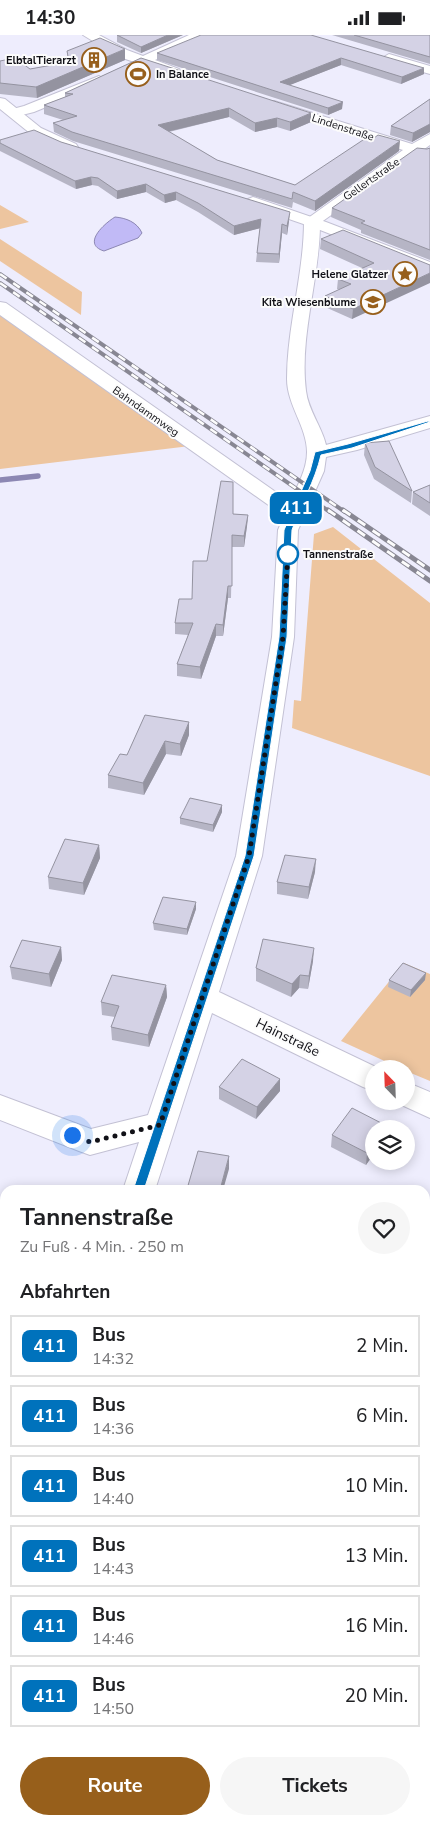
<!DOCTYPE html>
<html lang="de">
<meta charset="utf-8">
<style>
:root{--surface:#fff;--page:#f6f6f6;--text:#202124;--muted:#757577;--line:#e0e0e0;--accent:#975f1b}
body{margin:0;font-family:"Nunito Sans",sans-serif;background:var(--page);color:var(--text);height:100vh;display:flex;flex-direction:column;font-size:19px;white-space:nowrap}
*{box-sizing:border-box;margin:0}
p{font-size:16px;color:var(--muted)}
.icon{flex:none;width:28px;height:28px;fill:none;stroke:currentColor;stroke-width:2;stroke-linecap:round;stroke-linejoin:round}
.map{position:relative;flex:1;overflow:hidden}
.details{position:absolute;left:0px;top:1150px;width:430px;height:640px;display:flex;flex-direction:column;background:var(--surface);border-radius:15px 15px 0 0;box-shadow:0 2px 12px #0003}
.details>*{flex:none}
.badge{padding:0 10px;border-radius:8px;font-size:18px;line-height:32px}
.needle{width:32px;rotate:337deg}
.controls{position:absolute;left:365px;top:1025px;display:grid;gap:10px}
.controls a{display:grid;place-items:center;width:50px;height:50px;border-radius:50%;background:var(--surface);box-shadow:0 2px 12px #0003;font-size:25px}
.you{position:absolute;width:25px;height:25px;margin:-12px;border:4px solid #fff;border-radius:50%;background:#1a73e8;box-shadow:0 0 0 8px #1a73e833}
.map>.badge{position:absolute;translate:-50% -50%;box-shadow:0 0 0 2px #fff}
h2{padding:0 20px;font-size:19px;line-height:45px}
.round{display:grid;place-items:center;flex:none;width:52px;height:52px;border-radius:26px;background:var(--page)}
.head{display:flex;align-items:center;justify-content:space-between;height:85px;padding:0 20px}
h1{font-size:24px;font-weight:700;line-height:38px}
.action{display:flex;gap:10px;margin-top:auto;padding:10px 20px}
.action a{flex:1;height:58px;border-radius:30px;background:var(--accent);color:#fff;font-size:20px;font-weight:700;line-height:58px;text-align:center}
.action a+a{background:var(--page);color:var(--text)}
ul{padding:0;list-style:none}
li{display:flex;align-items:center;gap:15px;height:62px;margin:0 10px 8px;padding:0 10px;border:2px solid var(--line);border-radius:0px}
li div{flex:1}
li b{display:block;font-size:19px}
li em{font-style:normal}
li .badge{min-width:55px;font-weight:700;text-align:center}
.status{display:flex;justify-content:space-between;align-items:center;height:35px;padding:0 25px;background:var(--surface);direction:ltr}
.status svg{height:14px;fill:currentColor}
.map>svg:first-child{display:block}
</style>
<div class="status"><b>14:30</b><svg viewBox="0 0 49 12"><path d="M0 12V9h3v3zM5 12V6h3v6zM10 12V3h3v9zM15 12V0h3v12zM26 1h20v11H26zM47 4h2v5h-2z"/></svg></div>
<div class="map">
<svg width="430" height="1790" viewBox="0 0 430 1790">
<rect width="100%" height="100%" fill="#eeedfd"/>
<path fill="#edc59f" d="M0 170 29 187 0 194Z
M0 204 82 257 81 280 0 226Z
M0 275 190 411 0 434Z
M333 492 430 568V741L292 693 294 665 301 666 314 499Z
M404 928 430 939V1046L406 1036V1034H402L341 1006Z
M425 1429 430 1432V1564L425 1560Z"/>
<path fill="#c1baf6" stroke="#8c87b3" d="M115 182C126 183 137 187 142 198L138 203 104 216C81 209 105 188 115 182Z"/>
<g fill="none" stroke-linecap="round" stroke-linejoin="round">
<path stroke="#8c87b3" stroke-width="5.5" d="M0 445 38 441"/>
<defs>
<path id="minor" d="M83 0H99L127 15 143 21 189 0H205L204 3 155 25 179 34 181 37 174 41 117 21Z
M389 19 430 31V39L384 26 382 23Z
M99 41 106 45 104 48 34 77 14 82 7 78 9 75 24 71Z
M274 66 412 109 430 99V110L320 188C320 243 299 301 306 356 308 375 322 392 326 410L430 381V393L357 415 326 422 324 436 298 495 294 602 262 821 219 957 380 1034H374V1056L363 1052 212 978 155 1155H123L139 1107 90 1120 79 1116 0 1085V1060L91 1094 148 1080 236 821 272 602 278 495 284 481 0 280V267L6 268 290 467C297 451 307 435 307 417 307 392 287 370 287 344 287 291 304 239 304 186L403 115 269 73 267 70 269 67Z
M406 1047 430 1057V1083L395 1067 406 1066Z
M5 1539V1589L0 1591V1541Z"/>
<path id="major" d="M0 63 5 64 41 93 76 109 78 112 76 115H66L31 99 0 74Z
M253 162 326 187 430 227V238L315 193 248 170 245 167 248 164Z"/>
</defs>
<use href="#minor" stroke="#c3c1d4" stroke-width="2"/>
<use href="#major" stroke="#c3c1d4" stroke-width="2"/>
<use href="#minor" fill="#fff" fill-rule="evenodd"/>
<use href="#major" fill="#fff" fill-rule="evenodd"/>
<defs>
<path id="rail-far1" d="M0 239 345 477
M0 248 330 477"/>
<path id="rail" d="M328 475 430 546
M343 475 430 535"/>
</defs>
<use href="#rail-far1" stroke="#888793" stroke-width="4"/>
<use href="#rail" stroke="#888793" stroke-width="5"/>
<use href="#rail-far1" stroke="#fcfcfc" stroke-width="2.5" stroke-dasharray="8" stroke-linecap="butt"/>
<use href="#rail" stroke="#fcfcfc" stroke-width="3" stroke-dasharray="9" stroke-linecap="butt"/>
</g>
<path fill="#b6b5c5" d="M117 0H183L141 18 117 7Z
M311 0 424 39 401 49 341 30 289 50 342 74 328 80 157 25V18Z
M332 0H430V29Z
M67 16 125 25 37 63 0 59V26L30 34 68 27Z
M141 23 311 87 290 96 277 92 255 97 229 82 169 97 217 125 295 150 399 116 315 176 293 167 292 173 73 106 54 97 53 88 63 85 44 79V70L65 62V58Z
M430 64V97L412 107 390 100 391 91Z
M0 105 61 107 289 186 287 200 282 198 279 228 256 227 257 218 260 193 234 200 198 177 176 165 165 168 146 157 117 164 98 151 92 150 76 154 0 116Z
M430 113V225L361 198V195L331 182 332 173Z
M321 204 430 230 352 284 325 272V261L340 255 337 254 338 244 362 233 320 214Z
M365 408 412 456 411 468 374 444 364 420Z
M430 450V481L412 469 413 457Z
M233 479 248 480 247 491 244 512H232L231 563H228L223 601H216L201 644 177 641V629L188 600 175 599V588L192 564 207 526Z
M145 680 189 700 181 721 166 719 144 760 108 753V740L127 720Z
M222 770V777L213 797 180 789V783Z
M99 810 100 823 84 860 49 854 48 842Z
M315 837 308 864 277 859V847Z
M196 874 187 900 154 895 153 888Z
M61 912 62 925 51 952 12 944 10 932Z
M313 926 308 954 299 953 291 962 256 946V933Z
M389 945H425L410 962 388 952Z
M166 950 167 962 149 1012 112 1005 111 992 115 982 102 980 101 967Z
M219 1052 280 1056 256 1084 219 1064Z
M387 1091 366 1130 331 1112 332 1100Z
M430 1646V1684L425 1678V1650Z
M313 1785H361L356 1790H316Z"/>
<path fill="#9493a0" d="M168 0H183L141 18V12Z
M125 14V25L37 63 36 52Z
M341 23V30L280 54V47Z
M424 33V39L401 49 402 42Z
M343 67 342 74 328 80V73Z
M229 73V82L158 99V90Z
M311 78V87L290 96V87Z
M277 83V92L255 97V88Z
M430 89V97L412 107 413 98Z
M400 106 399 116 315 176V166Z
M91 142 92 150 76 154 75 146Z
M146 149V157L117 164V156Z
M176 157V165L165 168 164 160Z
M290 177 289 186 287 200V191Z
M261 184V193L234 200V191Z
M282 189V198L279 228V219Z
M430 238V248L352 284 353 274Z
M248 480 247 491 244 512V501Z
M228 551V563L223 601V590Z
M216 589V601L201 644 200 632Z
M189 687V700L181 721 180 709Z
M165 706 166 719 144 760 143 748Z
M222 770V777L213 797V790Z
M99 810 100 823 84 860 83 848Z
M316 824 315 837 308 864 309 852Z
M196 867V874L187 900V894Z
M61 912 62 925 51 952 49 939Z
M314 913 313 926 308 954 309 941Z
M426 938 425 945 410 962 411 955Z
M300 940 299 953 291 962 292 949Z
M166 950 167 962 149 1012 148 1000Z
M280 1044V1056L256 1084 257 1072Z
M374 1109V1119L366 1130 367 1118Z
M229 1121V1134L223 1155H220Z
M353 1785H361L356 1790H347Z"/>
<path fill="#d4d2e5" stroke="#9493a0" d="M117 0H168L141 12Z
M201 0H311L424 33 402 42 341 23 280 47 343 67 328 73 157 18Z
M354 0H430V22Z
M100 3 125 14 36 52 0 48V26L15 23 30 34 69 27 67 16Z
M141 23 311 78 290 87 277 83 255 88 229 73 158 90 217 125 295 150 369 101 374 103 378 100 400 106 315 166 293 157 292 164 72 97 53 88 77 81 44 70 73 59 65 58Z
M430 64V89L413 98 391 91Z
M34 95 61 107 290 177 287 191 282 189 279 219 257 218 261 184 234 191 198 168 176 157 164 160 146 149 117 156 98 143 91 142 75 146 0 108V105Z
M417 113 427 114 430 113V215L361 188 365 186 332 173Z
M343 195 430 230V238L353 274 325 261 351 249 338 244 374 228 321 204Z
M389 406 412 456 375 432 365 408Z
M221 446 233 447V479L248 480 244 501 232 500V551H228L223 590 216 589 200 632 177 629 193 588H175L179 564H192L193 526H207Z
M430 450V468L413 457Z
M145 680 189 687 180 709 165 706 143 748 108 740 120 719 127 720Z
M190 763 222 770 213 790 180 783Z
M65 804 99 810 83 848 48 842Z
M285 820 316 824 309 852 277 847Z
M163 862 196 867 187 894 153 888Z
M263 904 314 913 309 941 300 940 292 949 256 933Z
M22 905 61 912 49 939 10 932Z
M403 928 426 938 411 955 389 945Z
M112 940 166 950 148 1000 111 992 119 971 101 967Z
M242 1024 280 1044 257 1072 219 1052Z
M352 1073 387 1091 385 1094H374V1109L367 1118 332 1100Z
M198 1116 229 1121 220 1155H181L182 1153 187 1154Z
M430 1646V1672L425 1665V1650Z
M253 1785H261L264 1790H246Z
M320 1785H353L347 1790H323Z
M232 1786 234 1790H227Z"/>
<path fill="#0072bc" stroke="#fff" d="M428 386 430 387 352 413 321 420C315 446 301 469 292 495L287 602 254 821 144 1155 143 1158H135L133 1155 245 821 279 602 284 495 310 436 315 417 348 409Z"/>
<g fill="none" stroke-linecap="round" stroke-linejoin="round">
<path stroke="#111117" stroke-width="5" stroke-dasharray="0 9" d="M72 1100 90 1107 160 1090 249 821 283 602 288 517V519"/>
</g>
<defs>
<symbol id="building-ring" viewBox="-11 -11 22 22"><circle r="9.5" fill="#fcfcfc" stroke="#975f1b" stroke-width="1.5"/><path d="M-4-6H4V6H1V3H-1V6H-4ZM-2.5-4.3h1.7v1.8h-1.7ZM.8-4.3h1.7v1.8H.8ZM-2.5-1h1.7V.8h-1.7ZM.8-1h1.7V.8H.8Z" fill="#975f1b"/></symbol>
<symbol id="stadium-ring" viewBox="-11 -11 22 22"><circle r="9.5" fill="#fcfcfc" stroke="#975f1b" stroke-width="1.5"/><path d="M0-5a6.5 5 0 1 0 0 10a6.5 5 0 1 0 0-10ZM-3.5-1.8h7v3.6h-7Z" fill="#975f1b"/></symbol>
<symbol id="sight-ring" viewBox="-11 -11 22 22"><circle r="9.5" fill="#fcfcfc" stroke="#975f1b" stroke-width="1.5"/><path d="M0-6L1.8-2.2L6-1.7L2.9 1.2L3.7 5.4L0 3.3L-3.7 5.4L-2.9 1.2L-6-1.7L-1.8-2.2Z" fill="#975f1b"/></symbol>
<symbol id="school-ring" viewBox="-11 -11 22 22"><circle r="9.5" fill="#fcfcfc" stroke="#975f1b" stroke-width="1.5"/><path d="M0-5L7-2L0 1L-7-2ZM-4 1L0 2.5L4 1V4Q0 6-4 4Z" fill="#975f1b"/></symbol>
</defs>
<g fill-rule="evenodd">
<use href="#building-ring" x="80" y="11" width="28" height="28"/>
<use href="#stadium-ring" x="124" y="25" width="28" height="28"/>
<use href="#sight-ring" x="391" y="225" width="28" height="28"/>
<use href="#school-ring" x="359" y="253" width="28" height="28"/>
</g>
<circle fill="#fff" stroke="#0072bc" stroke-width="2.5" cx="288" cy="519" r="10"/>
<g text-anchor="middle" stroke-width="4" stroke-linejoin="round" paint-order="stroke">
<g font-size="11" font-weight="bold" fill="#111117" stroke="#fcfcfc" text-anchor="end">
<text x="76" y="29">ElbtalTierarzt</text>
<text x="156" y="43" text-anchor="start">In Balance</text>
<text x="388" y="243">Helene Glatzer</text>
<text x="356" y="271">Kita Wiesenblume</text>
</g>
<g font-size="11" fill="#111117" stroke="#fcfcfc">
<text transform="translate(343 92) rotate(18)" y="4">Lindenstraße</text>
<text transform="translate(371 144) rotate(-35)" y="4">Gellertstraße</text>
<text transform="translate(146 376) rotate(35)" y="4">Bahndammweg</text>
</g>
<g font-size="11" font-weight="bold" fill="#111117" stroke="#fcfcfc" text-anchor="start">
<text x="303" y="523">Tannenstraße</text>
</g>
<g font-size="14" fill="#111117" stroke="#fcfcfc">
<text transform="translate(288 1002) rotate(26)" y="5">Hainstraße</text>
</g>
</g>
</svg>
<div class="controls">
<a><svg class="needle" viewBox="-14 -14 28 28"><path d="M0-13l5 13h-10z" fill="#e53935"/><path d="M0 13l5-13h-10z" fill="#757577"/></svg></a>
<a><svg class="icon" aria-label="layers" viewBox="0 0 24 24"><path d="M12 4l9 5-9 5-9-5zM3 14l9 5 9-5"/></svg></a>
</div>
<div class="you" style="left:72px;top:1100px"></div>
<b class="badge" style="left:296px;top:473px;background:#0072bc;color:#fff">411</b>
<section class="details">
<div class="head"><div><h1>Tannenstraße</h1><p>Zu Fuß · 4 Min. · 250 m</p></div><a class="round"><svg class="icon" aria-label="heart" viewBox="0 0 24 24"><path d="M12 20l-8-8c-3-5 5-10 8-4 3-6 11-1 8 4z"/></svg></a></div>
<h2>Abfahrten</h2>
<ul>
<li><span class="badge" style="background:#0072bc;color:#fff">411</span><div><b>Bus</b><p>14:32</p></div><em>2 Min.</em></li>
<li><span class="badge" style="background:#0072bc;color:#fff">411</span><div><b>Bus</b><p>14:36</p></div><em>6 Min.</em></li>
<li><span class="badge" style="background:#0072bc;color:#fff">411</span><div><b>Bus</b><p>14:40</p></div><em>10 Min.</em></li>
<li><span class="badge" style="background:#0072bc;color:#fff">411</span><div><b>Bus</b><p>14:43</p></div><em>13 Min.</em></li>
<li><span class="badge" style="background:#0072bc;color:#fff">411</span><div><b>Bus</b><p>14:46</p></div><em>16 Min.</em></li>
<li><span class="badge" style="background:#0072bc;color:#fff">411</span><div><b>Bus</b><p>14:50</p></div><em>20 Min.</em></li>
</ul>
<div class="action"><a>Route</a><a>Tickets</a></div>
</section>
</div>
